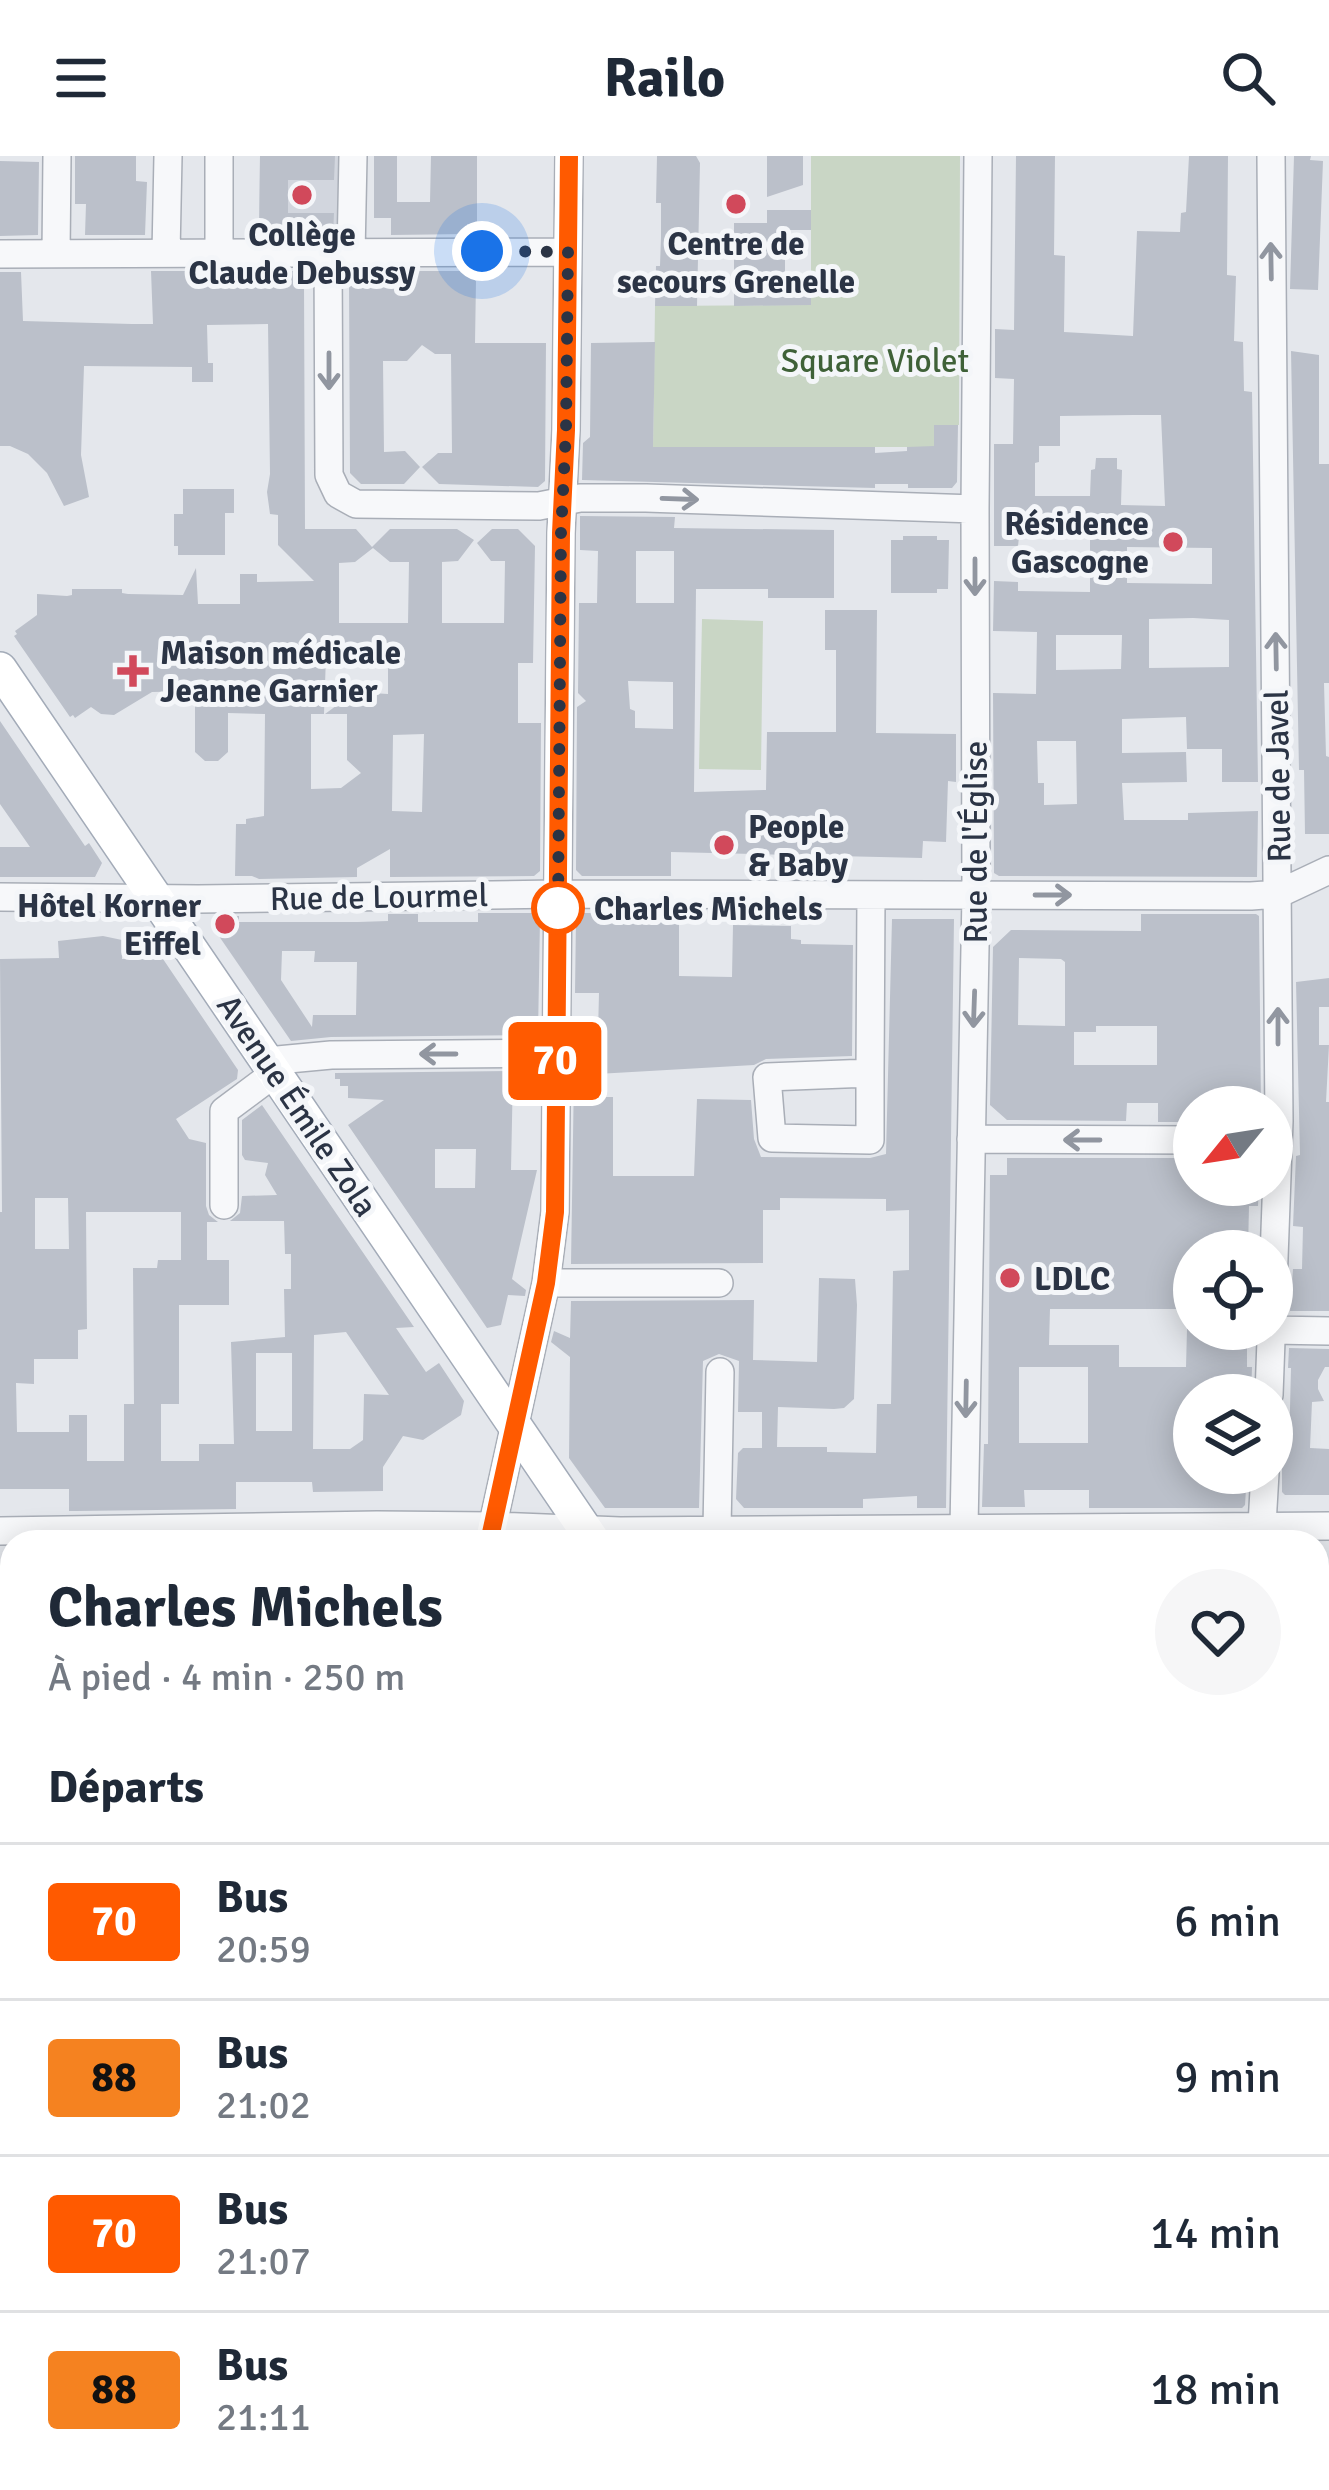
<!DOCTYPE html>
<html lang="fr">
<meta charset="utf-8">
<style>
:root{--surface:#fff;--page:#f6f6f7;--text:#1f2937;--muted:#747a83;--line:#e0e1e3}
body{margin:0;font-family:Signika,sans-serif;background:var(--page);color:var(--text);height:100vh;display:flex;flex-direction:column;font-size:45px;white-space:nowrap}
*{box-sizing:border-box;margin:0}
p{font-size:39px;color:var(--muted)}
.icon{flex:none;width:66px;height:66px;fill:none;stroke:currentColor;stroke-width:2;stroke-linecap:round;stroke-linejoin:round}
.map{position:relative;flex:1;overflow:hidden}
.drawer{position:absolute;left:0px;top:1374px;width:1329px;height:960px;display:flex;flex-direction:column;background:var(--surface);border-radius:36px 36px 0 0;box-shadow:0 6px 30px #0003}
.drawer>*{flex:none}
.badge{padding:0 24px;border-radius:9px;font-size:42px;line-height:78px}
.needle{width:78px;rotate:240deg}
.tools{position:absolute;left:1173px;top:930px;display:grid;gap:24px}
.tools a{display:grid;place-items:center;width:120px;height:120px;border-radius:50%;background:var(--surface);box-shadow:0 6px 30px #0003;font-size:60px}
.you{position:absolute;width:60px;height:60px;margin:-30px;border:9px solid #fff;border-radius:50%;background:#1a73e8;box-shadow:0 0 0 18px #1a73e833}
.map>.badge{position:absolute;translate:-50% -50%;box-shadow:0 0 0 6px #fff}
h2{padding:0 48px;font-size:45px;line-height:108px}
.round{display:grid;place-items:center;flex:none;width:126px;height:126px;border-radius:63px;background:var(--page)}
.head{display:flex;align-items:center;justify-content:space-between;height:204px;padding:0 48px}
h1{font-size:57px;font-weight:800;line-height:90px}
ul{padding:0;list-style:none}
li{display:flex;align-items:center;gap:36px;height:156px;padding:0 48px;border-top:3px solid var(--line)}
li div{flex:1}
li b{display:block;font-size:45px}
li em{font-style:normal}
li .badge{min-width:132px;font-weight:700;text-align:center}
header{display:flex;justify-content:space-between;align-items:center;height:156px;padding:0 48px;background:var(--surface);font-size:54px;font-weight:800}
.map>svg:first-child{display:block}
</style>
<header><svg class="icon" aria-label="menu" viewBox="0 0 24 24"><path d="M4 6h16M4 12h16M4 18h16"/></svg>Railo<svg class="icon" aria-label="search" viewBox="0 0 24 24"><circle cx="10" cy="10" r="6"/><path d="M15 15l6 6"/></svg></header>
<div class="map">
<svg width="1329" height="2334" viewBox="0 0 1329 2334">
<rect width="100%" height="100%" fill="#e4e7ec"/>
<path fill="#d2d6de" d="M260 0H344L343 79H259Z"/>
<path fill="#c9d6c5" d="M811 0H960L959 269H934V291H653L655 150 811 149Z
M702 463 763 465 761 614 699 613Z"/>
<path fill="#bbc0ca" fill-rule="evenodd" d="M75 0H136V25L147 26 145 79H85L86 48H75Z
M260 0H335L334 24H288V57H334L333 79H259Z
M374 0H397V46H430L431 0H477V68H467V78L391 79V62H374Z
M657 0H696L700 7 697 150H655L656 110H660L661 81V47H656Z
M767 0H803V29L767 41Z
M1016 0H1055L1054 99 1065 100 1064 176 1133 180 1137 75 1180 76 1181 57 1186 56 1189 0H1228L1227 119 1236 120 1234 185 1243 186 1244 235 1252 236 1258 626H1222V593H1187L1186 561 1122 563V597L1186 596 1187 626 1122 627 1124 664H1188V657L1258 655 1257 721 999 720 994 717 993 537 1036 538 1037 476 993 475 994 425 1018 426V435L1090 436V382L1019 381 1018 390H994V288H1013L1014 223 995 222V173L1014 174ZM1133 259H1161L1165 350 1121 349 1122 314 1117 313V302H1096L1095 313 1091 314 1090 340H1035V307L1039 306V290H1060V260ZM1127 391 1212 392V428L1127 427ZM1193 462 1229 464V511L1149 512V463ZM1056 479H1122L1121 513 1056 514ZM1037 585H1076L1077 648 1044 649V627H1038Z
M1294 0H1311L1310 4 1323 5 1318 134 1290 133Z
M0 5 39 6 38 79 0 80Z
M767 54H811V74H785V131H811V149L734 150V67H767Z
M151 115H294L304 125 305 373H356L372 391 390 373H457L474 384 458 405 442 406V467H504L505 405H491L477 387 492 373H518L535 390 533 507H518V567H541L540 715 534 720 390 721V693L357 712V721L259 723 252 720H235L236 668H246V663L264 660 265 558 228 557V596L218 605H205L195 596V535L152 536 114 559 101 558 91 551 75 562 73 559 70 561 14 480 17 478 15 475 37 459V438L67 440 72 439V433H122V437L128 438 183 439 196 412 198 448H240V418H257V426L314 425 278 389V359L270 358 267 336 270 318 268 168 207 169 208 207H213V226H192V211L84 210 81 299 89 341 64 350 47 317 28 298 10 290H0V116H21L23 165 132 168H153ZM373 392 390 406H409L408 467H339V407L355 406ZM326 500H360V507H388V538L355 536 325 558H347V604L361 617 341 632 311 633V558H324ZM424 578 422 656 392 655 393 579Z
M360 115H465L476 125 475 187H546L545 325 538 331 439 328 422 311 438 297H452L451 198H435L422 189 407 205H383L384 296 405 295 420 311 404 328H361L350 317 349 125Z
M655 186 653 291H875V297L907 295V291L934 290V269H958L957 326 952 332H908V328H875V332L582 324 583 287 590 281 591 187Z
M1291 195 1319 199V308H1329V527H1324L1326 600 1329 601V678H1305L1304 614H1299Z
M183 333H234V357H225V399H178V390H174V358H183Z
M580 360 675 361 674 372 834 374V442H768V433H696L694 636 766 634 767 576H836V494H825V454H877L876 577 956 578V626L948 625 946 686 923 685 922 702 671 696V720H582L576 714 577 551 586 545 578 537 579 447H597L598 395 580 394ZM636 395H674V447H636ZM628 525 673 526V573L635 572V555L630 553Z
M903 380H937V384H949L948 433H937V437H891V384H903Z
M0 565 85 690 89 687 102 707 95 721H0V691H30L0 648Z
M478 757H533L540 763 538 879 331 881 291 885 212 770 217 761 239 760V766H358L388 765V758H418V766H478ZM282 795H315L314 806H357L356 859H313L312 871 281 824Z
M582 757H679V820L732 821 733 769 791 770V783L801 784V788L853 789 852 900 766 903 754 909 597 918 599 837H575L576 762Z
M1141 758H1256L1259 760 1261 951H1194V966H1158V947H1127L1126 965 1007 964 990 949 993 791 1011 774 1141 775ZM1019 802 1061 803 1065 806V870L1018 869ZM1096 870H1157V909H1074V876H1096Z
M892 763H954L946 1352H917V1340L863 1343V1352H744L736 1343 738 1297 743 1292H762V1256H738L739 1205 719 1198 703 1205 699 1352H605L569 1302 570 1201 551 1186 554 1175 570 1182 571 1145 754 1144 753 1204 817 1206 819 1122 855 1123 857 1149 854 1243 844 1252 834 1253 778 1251 777 1291H827V1296L876 1297 877 1248H891L893 1115 909 1114V1054L886 1055V1043L780 1042V1054H763V1107L571 1108 574 918H588L589 941H613V1020H694L697 943 751 944 754 983 761 1001 870 1002 886 998Z
M103 780 122 784V803H163L238 914 237 923 176 963 189 983 206 987V1050L209 1059 218 1066H207V1104H229V1149H179V1248H161V1305H199V1288H234L231 1186 285 1181 284 1133H291V1098H285L284 1065H230L240 1057 242 1040 277 1039 265 1019 268 1007 245 1004 242 999V964L262 949 414 1171 396 1172 426 1216 439 1207 464 1245 461 1259 423 1284 403 1280 383 1311V1335L313 1336 312 1326H236V1353L77 1355H69V1333H0V1056H2L0 803 59 802 58 785ZM35 1042H68L69 1093H35ZM86 1056H181V1104H158L157 1112H133L134 1248H124V1305H87V1259H69V1276H17L16 1227 34 1228V1203H78V1174L87 1173ZM346 1176 389 1239 364 1238 363 1284 350 1293H313L314 1179ZM256 1197H292V1275H256Z
M1329 822V851H1319V889H1329L1326 946H1329V1155H1290L1293 1113H1302L1303 1071 1293 1070 1296 1000 1300 999 1296 826Z
M513 915 511 1014H537L512 1123 526 1134 525 1140 508 1139 501 1169 487 1172 348 969 384 944 348 942V930H340V923H335V917ZM435 993H476L475 1032H435Z
M1007 1002H1194V1029H1259L1258 1050H1249L1248 1094 1194 1095V1153H1050L1049 1189H1119V1211H1186L1187 1173H1247V1211H1252L1251 1239H1194V1317H1247L1245 1349 1242 1352H1089V1334H1024L1025 1351H982L984 1288H988L990 1019H1007ZM1019 1211H1088V1287H1019Z
M1289 1192 1329 1193V1211H1325L1318 1224V1233L1324 1245 1312 1246 1310 1292 1329 1293V1339H1285L1282 1336V1293H1289L1291 1212H1288Z"/>
<g fill="none" stroke-linecap="round" stroke-linejoin="round">
<path stroke="#bfc3cb" stroke-width="27" stroke-dasharray="27 14" stroke-linecap="butt" d="M0 1843 4 1818
M0 2148 12 2150"/>
<defs>
<path id="minor" d="M166 97 168 0
M219 97V0
M0 98 568 96
M56 98 57 0
M328 98 329 319 338 338 356 348 539 350 580 342H646L975 353
M351 98 353 0
M0 741 198 743 558 738 1251 740 1278 738 1329 714
M267 905 331 899 555 897
M870 917V984L772 982 767 921 870 917 871 739
M971 983 1194 984
M224 1049V955L275 917
M546 1127H719
M1272 1174 1329 1175
M1269 1239 1279 965 1271 0
M964 1372 976 739 975 353 978 0
M717 1373 720 1216
M0 1375 377 1369 493 1370 620 1375 1329 1370
M489 1386 546 1127 555 1056 561 377 566 274 569 0
M1261 1386 1265 1317
M1317 1586H1329
M1317 1768H1329
M4 1818 9 1783
M1317 2092 1329 2093
M534 2322 535 2334
M253 2334 256 2322
M1127 2334 1129 2322"/>
<path id="major" d="M0 513 594 1386
M1234 2322 1242 2334"/>
</defs>
<use href="#minor" stroke="#a9aeb7" stroke-width="30"/>
<use href="#major" stroke="#a3abb8" stroke-width="36"/>
<use href="#minor" stroke="#f7f8fa" stroke-width="27"/>
<use href="#major" stroke="#fff" stroke-width="33"/>
</g>
<defs><path id="oneway-shaft" d="M-6 0H5M1.5-3L5.5 0L1.5 3" fill="none" stroke-width="1.6" stroke-linecap="round" stroke-linejoin="round" transform="scale(3)"/></defs>
<g stroke="#9196a0">
<use href="#oneway-shaft" transform="translate(1271 105) rotate(-91)"/>
<use href="#oneway-shaft" transform="translate(329 215) rotate(90)"/>
<use href="#oneway-shaft" transform="translate(680 343) rotate(2)"/>
<use href="#oneway-shaft" transform="translate(975 421) rotate(90)"/>
<use href="#oneway-shaft" transform="translate(1276 495) rotate(-91)"/>
<use href="#oneway-shaft" transform="translate(1053 739)"/>
<use href="#oneway-shaft" transform="translate(974 853) rotate(92)"/>
<use href="#oneway-shaft" transform="translate(1278 870) rotate(-90)"/>
<use href="#oneway-shaft" transform="translate(438 898) rotate(180)"/>
<use href="#oneway-shaft" transform="translate(1082 984) rotate(-180)"/>
<use href="#oneway-shaft" transform="translate(966 1243) rotate(91)"/>
</g>
<g fill="none" stroke-linecap="round" stroke-linejoin="round">
<defs>
<path id="line" d="M489 1386 546 1127 555 1056 561 377 566 274 569 0"/>
</defs>
<use href="#line" stroke="#fff" stroke-width="27"/>
<use href="#line" stroke="#ff5a00" stroke-width="18"/>
<path stroke="#2b3445" stroke-width="12" stroke-dasharray="0 21.6" d="M482 95 568 96 566 274 561 377 558 758V752"/>
</g>
<g fill="#d1495b" stroke="#f4f6f9" stroke-width="4.5">
<circle cx="302" cy="39" r="12"/>
<circle cx="736" cy="48" r="12"/>
<circle cx="1173" cy="386" r="12"/>
<path d="M127 497h12v12h12v12h-12v12h-12v-12h-12v-12h12z"/>
<circle cx="724" cy="689" r="12"/>
<circle cx="225" cy="768" r="12"/>
<circle cx="1010" cy="1122" r="12"/>
</g>
<circle fill="#fff" stroke="#ff5a00" stroke-width="6" cx="558" cy="752" r="24"/>
<g text-anchor="middle" stroke-width="10" stroke-linejoin="round" paint-order="stroke">
<g font-size="33" font-weight="bold" fill="#2b3445" stroke="#f4f6f9" text-anchor="start">
<text x="302" y="90" text-anchor="middle">Collège<tspan x="302" dy="38">Claude Debussy</tspan></text>
<text x="736" y="99" text-anchor="middle">Centre de<tspan x="736" dy="38">secours Grenelle</tspan></text>
<text x="1149" y="379" text-anchor="end">Résidence<tspan x="1149" dy="38">Gascogne</tspan></text>
<text x="160" y="508">Maison médicale<tspan x="160" dy="38">Jeanne Garnier</tspan></text>
<text x="748" y="682">People<tspan x="748" dy="38">&amp; Baby</tspan></text>
<text x="201" y="761" text-anchor="end">Hôtel Korner<tspan x="201" dy="38">Eiffel</tspan></text>
<text x="1034" y="1134">LDLC</text>
</g>
<g font-size="33" fill="#3f6138" stroke="#f4f6f9">
<text x="875" y="216">Square Violet</text>
</g>
<g font-size="33" fill="#2b3445" stroke="#f4f6f9">
<text transform="translate(1277 620) rotate(-91)" y="12">Rue de Javel</text>
<text transform="translate(975 686) rotate(-90)" y="12">Rue de l'Église</text>
<text transform="translate(379 740) rotate(-1)" y="12">Rue de Lourmel</text>
<text transform="translate(298 949) rotate(56)" y="12">Avenue Émile Zola</text>
</g>
<g font-size="33" font-weight="bold" fill="#2b3445" stroke="#f4f6f9" text-anchor="start">
<text x="594" y="764">Charles Michels</text>
</g>
</g>
</svg>
<div class="tools">
<a><svg class="needle" viewBox="-14 -14 28 28"><path d="M0-13l5 13h-10z" fill="#e53935"/><path d="M0 13l5-13h-10z" fill="#747a83"/></svg></a>
<a><svg class="icon" aria-label="locate" viewBox="0 0 24 24"><circle cx="12" cy="12" r="6"/><path d="M12 2v4M12 18v4M2 12h4M18 12h4"/></svg></a>
<a><svg class="icon" aria-label="layers" viewBox="0 0 24 24"><path d="M12 4l9 5-9 5-9-5zM3 14l9 5 9-5"/></svg></a>
</div>
<div class="you" style="left:482px;top:95px"></div>
<b class="badge" style="left:555px;top:905px;background:#ff5a00;color:#fff">70</b>
<section class="drawer">
<div class="head"><div><h1>Charles Michels</h1><p>À pied · 4 min · 250 m</p></div><a class="round"><svg class="icon" aria-label="heart" viewBox="0 0 24 24"><path d="M12 20l-8-8c-3-5 5-10 8-4 3-6 11-1 8 4z"/></svg></a></div>
<h2>Départs</h2>
<ul>
<li><span class="badge" style="background:#ff5a00;color:#fff">70</span><div><b>Bus</b><p>20:59</p></div><em>6 min</em></li>
<li><span class="badge" style="background:#f58220;color:#111">88</span><div><b>Bus</b><p>21:02</p></div><em>9 min</em></li>
<li><span class="badge" style="background:#ff5a00;color:#fff">70</span><div><b>Bus</b><p>21:07</p></div><em>14 min</em></li>
<li><span class="badge" style="background:#f58220;color:#111">88</span><div><b>Bus</b><p>21:11</p></div><em>18 min</em></li>
</ul>
</section>
</div>
